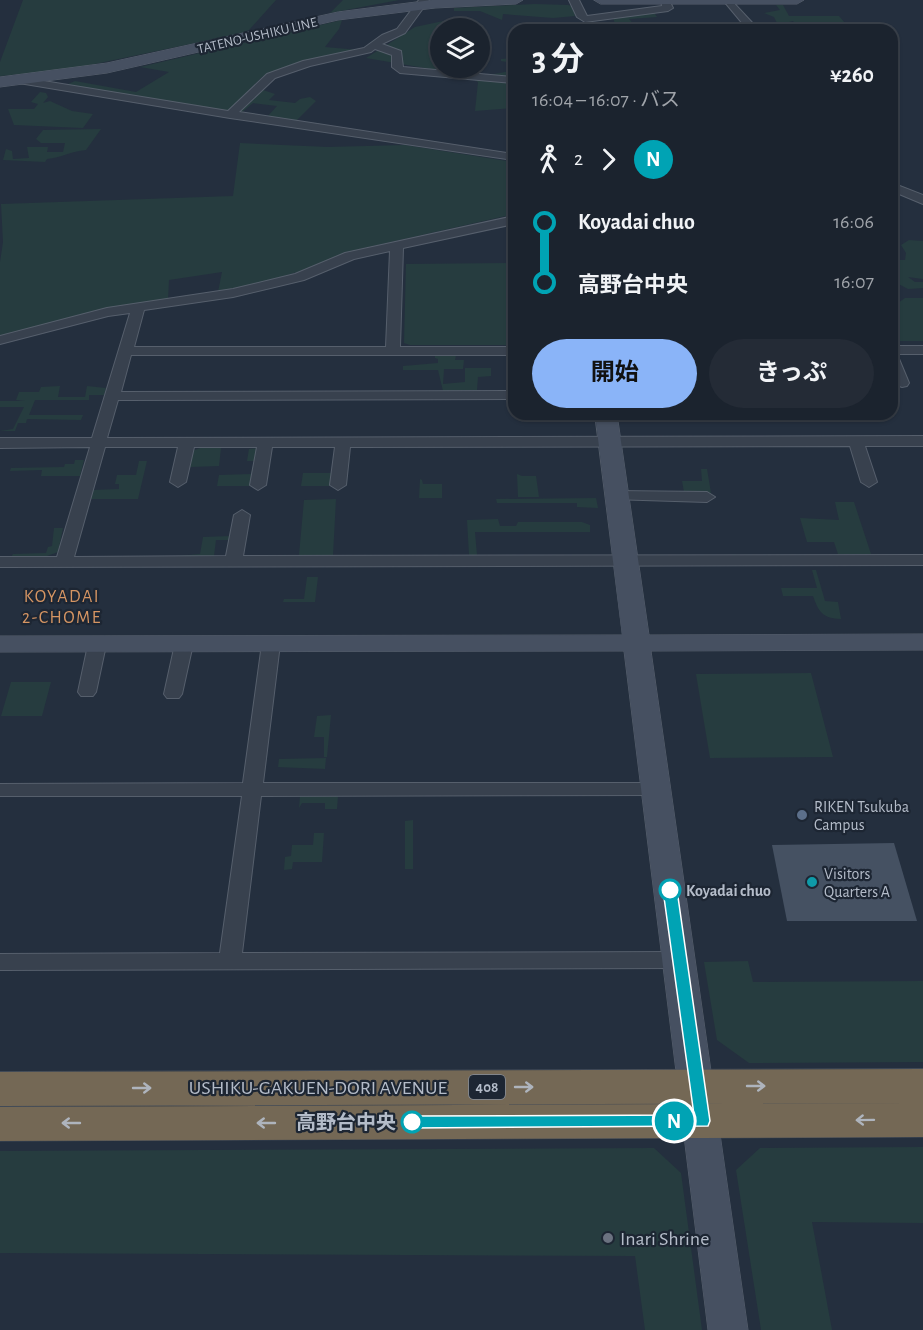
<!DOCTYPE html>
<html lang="ja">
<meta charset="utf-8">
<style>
:root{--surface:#1b232e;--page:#242b36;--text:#f1f3f6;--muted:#a0a4aa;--line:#39404a;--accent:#8ab4f8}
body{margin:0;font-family:"Alegreya Sans","Noto Sans JP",sans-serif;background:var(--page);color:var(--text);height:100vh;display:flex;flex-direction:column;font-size:22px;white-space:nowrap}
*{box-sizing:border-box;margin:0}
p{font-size:20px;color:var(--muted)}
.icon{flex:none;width:33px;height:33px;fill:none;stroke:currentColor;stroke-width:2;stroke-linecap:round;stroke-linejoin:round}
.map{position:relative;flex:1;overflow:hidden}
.panel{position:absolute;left:508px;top:24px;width:390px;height:396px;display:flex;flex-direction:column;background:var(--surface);border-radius:18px;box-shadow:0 2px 4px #0004,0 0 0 2px var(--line)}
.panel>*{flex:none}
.badge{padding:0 12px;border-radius:20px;font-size:21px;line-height:39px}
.fabs{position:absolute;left:430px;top:18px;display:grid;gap:12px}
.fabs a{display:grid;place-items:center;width:60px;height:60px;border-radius:50%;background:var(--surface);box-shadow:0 2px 4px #0004,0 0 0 2px var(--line);font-size:30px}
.map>.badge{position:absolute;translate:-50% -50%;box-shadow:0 0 0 3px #fff}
.legs{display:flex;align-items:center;gap:9px;height:66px;padding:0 24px;font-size:20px}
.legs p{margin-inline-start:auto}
.headline{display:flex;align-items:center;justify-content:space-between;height:102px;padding:0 24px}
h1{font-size:33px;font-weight:700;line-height:45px}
.cta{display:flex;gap:12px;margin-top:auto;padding:12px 24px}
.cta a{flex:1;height:69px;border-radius:36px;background:var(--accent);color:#111;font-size:24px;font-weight:700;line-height:69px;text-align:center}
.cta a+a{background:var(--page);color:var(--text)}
ul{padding:0 24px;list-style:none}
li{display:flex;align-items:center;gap:21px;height:60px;font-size:22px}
li i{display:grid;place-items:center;width:9px;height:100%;margin:0 8px;background:currentColor}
li i::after{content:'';width:15px;height:15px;margin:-8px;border:4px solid;border-radius:50%;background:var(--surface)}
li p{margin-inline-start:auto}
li:first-child i{background:linear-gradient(#0000 50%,currentColor 0)}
li:last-child i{background:linear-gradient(currentColor 50%,#0000 0)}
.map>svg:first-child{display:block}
</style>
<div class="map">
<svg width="923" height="1330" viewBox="0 0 923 1330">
<rect width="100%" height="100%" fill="#242f3e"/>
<path fill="#263c3f" d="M23 0H276L249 30 238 34 66 70 0 76V62Z
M343 0H399L330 13Z
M535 4 568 5 572 6 575 16 553 18 503 14 502 20 480 11H454V8Z
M776 5H783L789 16H839L851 30H800L793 21 778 25 774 17 764 13 780 10Z
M653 11 657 17 629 19 639 30H616L613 16Z
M342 20 339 29 325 47 359 50 306 61 262 77 227 112 66 85 75 81 136 92 169 72 140 67Z
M448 20 458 24 457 28H441V68H472C482 78 496 74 509 71L507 62 501 61V59L514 58V108L475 111 478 82 466 75 366 58 415 27Z
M263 90 275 94 269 100 295 103 300 99 310 97 316 101 295 122 266 118 277 106 253 103 241 113 239 111Z
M40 92 46 93 48 97 43 103 50 101 72 111 93 114 83 128 14 125 8 109H34L38 104 31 102Z
M101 129 86 150C71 151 61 158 47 159L45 162 3 160 6 149 12 151 13 159 29 158 27 147H48L47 152H63L65 143H41L36 139 43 130Z
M240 143 328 147 405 145 514 162V214L347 252C306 273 262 282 218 292L222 272 169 280 168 300 109 308 0 337V262L3 242 1 204 233 196Z
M909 240 923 241V279L908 277 915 282H923V288L908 289 893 281V260H905L906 253 901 245Z
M514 263V345H410L404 343 406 264Z
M905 298H923V341H893V303H898Z
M435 355H456L455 360H464L463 369H444L443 384 465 382V368H491V376L478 377 477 390 443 391 438 370H403V366L438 363V359L435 358Z
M60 386 58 397H85L87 386 106 388 104 395H89V400H35L29 415H83L81 420 27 419 26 423H18L15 431H0L13 429 24 407H0V401H25L16 400 19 392H39L41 387Z
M200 448H221L219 466 189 467 192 451Z
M260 448 255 481 251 486H217L219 475 251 474 254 461H247L249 449Z
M75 460H84L80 476H41L42 470 10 471 11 468 64 467 65 464H74Z
M139 461H147L138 499H90L92 490 119 489V484H115L117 475H136Z
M701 469H707L711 493 684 492 682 481H702Z
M303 473H333L331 486H301Z
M517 474 522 476H536L539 497H518Z
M420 479 422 480 423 484H442V498H419Z
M596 498 598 508 577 507V503H497L496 499Z
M336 499 333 556 299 555 304 500Z
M835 502H854L871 554H838L834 542H807L800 518 839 520Z
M498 519 500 526H516L518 522H582L590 525V532H475L477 555H469L467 520Z
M54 528H63L58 552 47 556 11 557 13 554 46 553 48 547 52 546Z
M231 536V540H216L214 556H177L200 554 203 537Z
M812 570H816L825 601 838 602 841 619C823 618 819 613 813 596H783L781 588H817Z
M307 577H318L315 602H283L284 599H304Z
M811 673 833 757 710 758 696 674Z
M11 682H51L42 716H1Z
M331 715 327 757H324V737H314L317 716Z
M326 758 325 769 278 767 279 759Z
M300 796H338L337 809H325V803H302L299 808Z
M413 820V869H405V821Z
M314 833H324L322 862H293L292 869 284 870 285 857 291 856 292 845H313Z
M748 961 753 982 923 981V1062L749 1063 717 1040 704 962Z
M923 1147V1223L812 1222 832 1330H761L736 1170 760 1148Z
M654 1148 681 1173 702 1330H645L635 1256 0 1253V1151Z"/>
<path fill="#455162" d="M894 843 917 921H787L772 845Z"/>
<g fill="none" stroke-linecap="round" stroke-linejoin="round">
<defs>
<path id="street" d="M419 0H429L405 33 382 44 401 51 403 67 514 77V83L400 73 392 67V55L375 49 371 52 310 66 275 78 239 112 514 154V160L230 118 19 83 14 80 19 77 228 111 267 74 303 61 364 48 382 35 397 29Z
M569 0H579L587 16 662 6 661 0H669L673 8 668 11 585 22 577 17Z
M723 0H731L759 30H748Z
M892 183 923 195V204L892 191Z
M514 216V224L403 248 400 347H514V355H131L121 392 514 391V399L118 400 107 438 923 436V446H865L877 482 869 487 861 482 850 446 350 447 346 485 338 490 330 485 335 447H272L266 485 258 490 250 485 257 447H194L186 482 178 487 170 482 178 447H105L74 557 226 556 234 515 242 510 250 515 243 556 923 555V565L0 567V557H57L90 447 0 448V438H92L130 313 108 316 0 344V336L107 308 233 289 295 274 345 253ZM390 251 386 347H134L144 310 233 297 304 280 354 259Z
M892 346H923V354H892Z
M892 355 899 359 909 383 907 386 902 387C889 384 892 366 892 355Z
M617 491 707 492 715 497 707 502 611 499 609 496 611 493Z
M184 639 190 640 193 644 182 694 179 698H167L164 694 175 644 178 640Z
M271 639 277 640 280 644 263 783H656L663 784 666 789 663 794 656 795 261 796 242 953 680 952 688 954 691 960 688 966 680 968 0 970V954L220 953 242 796H0V784L243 783 262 644 265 640Z
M97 640 103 641 106 645 96 692 93 696H81L78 692 88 645 91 641Z"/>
<path id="secondary" d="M432 0H523L516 4 435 8 338 20 107 73 0 87V77L107 63 338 12Z
M594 0H804L797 4H601Z
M595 414H617L649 635 923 634V650L651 651 748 1330H708L624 651 0 652V636L622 635Z"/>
<path id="highway" d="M923 1069V1103L0 1106V1072Z
M923 1103V1137L0 1141V1107Z"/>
</defs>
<use href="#street" stroke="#565f6c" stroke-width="2"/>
<use href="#secondary" stroke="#565f6c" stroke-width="1"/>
<use href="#highway" stroke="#434c59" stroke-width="1"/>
<use href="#street" fill="#38414e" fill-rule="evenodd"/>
<use href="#secondary" fill="#465061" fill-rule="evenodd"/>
<use href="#highway" fill="#746855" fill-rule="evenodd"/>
</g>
<defs><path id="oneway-shaft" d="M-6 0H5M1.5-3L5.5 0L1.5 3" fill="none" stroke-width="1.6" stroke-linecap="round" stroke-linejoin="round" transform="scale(1.5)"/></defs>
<g stroke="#aeb4bd">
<use href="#oneway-shaft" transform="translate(756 1086)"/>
<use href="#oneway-shaft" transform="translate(524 1087)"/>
<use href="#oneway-shaft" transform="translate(142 1088)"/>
<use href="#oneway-shaft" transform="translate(865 1120) rotate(179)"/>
<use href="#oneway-shaft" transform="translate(71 1123) rotate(180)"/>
<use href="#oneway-shaft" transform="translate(266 1123) rotate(180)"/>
</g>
<path fill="#00a3b4" stroke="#fff" stroke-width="1.5" d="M670 885 677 890 710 1121 708 1126 412 1128 406 1127 404 1122 406 1118 412 1116 694 1115 663 890Z"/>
<circle fill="#5c6f8a" stroke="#1d2633" stroke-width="2" cx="802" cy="815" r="6"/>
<circle fill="#0f9aa8" stroke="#1d2633" stroke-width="2" cx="812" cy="882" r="6"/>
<g fill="#fff" stroke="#00a3b4" stroke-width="3">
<circle cx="670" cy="890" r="10"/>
<circle cx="412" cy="1122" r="10"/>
</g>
<circle fill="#6b7280" stroke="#1d2633" stroke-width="2" cx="608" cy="1238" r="6"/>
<g text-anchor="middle" stroke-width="4.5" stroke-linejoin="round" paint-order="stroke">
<g font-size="14" fill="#b4bcc9" stroke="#1d2633">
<text transform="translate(257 35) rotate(-13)" y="5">TATENO-USHIKU LINE</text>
</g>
<rect fill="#1d2633" stroke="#878f9c" stroke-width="1.5" x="469" y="1075" width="36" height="24" rx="4.5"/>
<g font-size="15" font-weight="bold" fill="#b4bcc9">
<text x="487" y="1092">408</text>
</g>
<g font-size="16" fill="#b4bcc9" stroke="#1d2633" text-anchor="start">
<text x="814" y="812">RIKEN Tsukuba<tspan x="814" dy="18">Campus</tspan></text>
<text x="824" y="879">Visitors<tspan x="824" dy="18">Quarters A</tspan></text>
</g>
<g font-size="16" font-weight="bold" fill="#b4bcc9" stroke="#1d2633" text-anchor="start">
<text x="686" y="896">Koyadai chuo</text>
</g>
<g font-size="18" letter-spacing="1.5" fill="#d59563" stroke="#1d2633">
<text x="62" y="602">KOYADAI<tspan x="62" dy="21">2-CHOME</tspan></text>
</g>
<g font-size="20" fill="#b4bcc9" stroke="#1d2633">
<text x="318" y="1094">USHIKU-GAKUEN-DORI AVENUE</text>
</g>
<g font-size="20" font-weight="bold" fill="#b4bcc9" stroke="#1d2633" text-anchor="end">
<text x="396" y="1129">高野台中央</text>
</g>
<g font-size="20" fill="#b4bcc9" stroke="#1d2633" text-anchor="start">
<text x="620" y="1245">Inari Shrine</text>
</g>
</g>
</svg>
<div class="fabs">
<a><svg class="icon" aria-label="layers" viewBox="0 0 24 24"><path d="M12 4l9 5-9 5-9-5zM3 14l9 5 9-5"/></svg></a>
</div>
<b class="badge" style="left:674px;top:1121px;background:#00a3b4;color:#fff">N</b>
<section class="panel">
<div class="headline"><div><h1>3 分</h1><p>16:04 – 16:07 · バス</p></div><b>¥260</b></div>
<div class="legs"><svg class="icon" aria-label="walk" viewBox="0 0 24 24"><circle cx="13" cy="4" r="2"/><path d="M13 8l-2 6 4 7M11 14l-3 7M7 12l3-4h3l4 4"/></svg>2<svg class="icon" aria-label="forward" viewBox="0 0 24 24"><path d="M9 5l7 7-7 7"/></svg><b class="badge" style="background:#00a3b4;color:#fff">N</b></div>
<ul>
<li><i style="color:#00a3b4"></i><b>Koyadai chuo</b><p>16:06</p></li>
<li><i style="color:#00a3b4"></i><b>高野台中央</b><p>16:07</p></li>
</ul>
<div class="cta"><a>開始</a><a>きっぷ</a></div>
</section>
</div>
